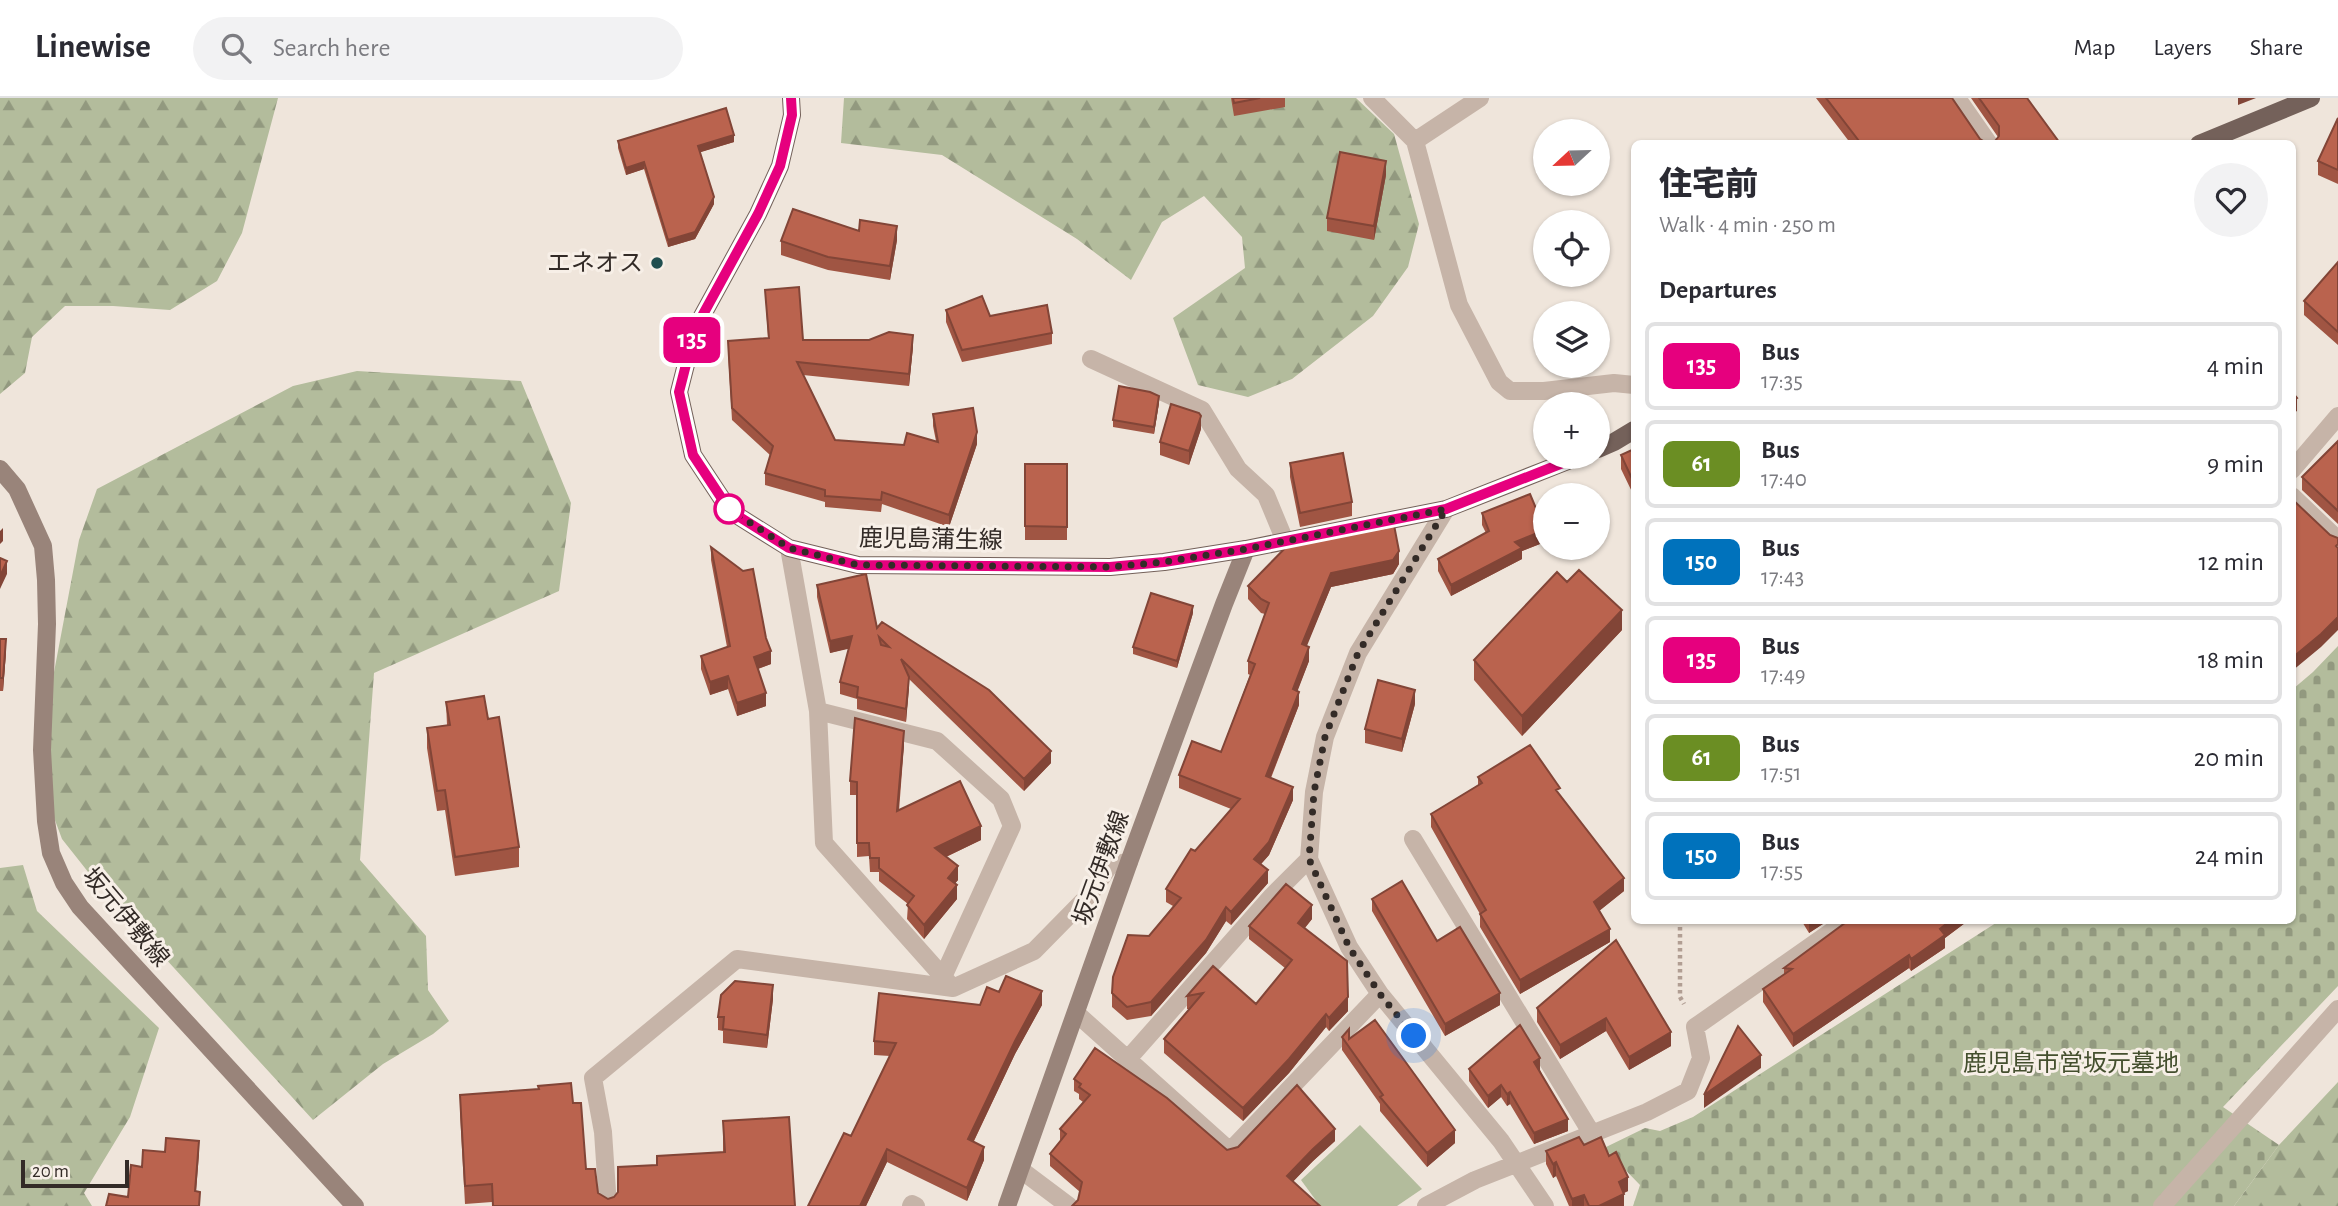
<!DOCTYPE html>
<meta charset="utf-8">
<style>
:root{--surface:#fff;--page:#f2f2f3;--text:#2b2b33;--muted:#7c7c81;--line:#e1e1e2}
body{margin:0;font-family:"Alegreya Sans","Noto Sans JP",sans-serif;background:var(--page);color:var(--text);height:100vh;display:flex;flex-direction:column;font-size:26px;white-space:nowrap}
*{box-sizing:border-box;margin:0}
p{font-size:23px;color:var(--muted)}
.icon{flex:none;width:38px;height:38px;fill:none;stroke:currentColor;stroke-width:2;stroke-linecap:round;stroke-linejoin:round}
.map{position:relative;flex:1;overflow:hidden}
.details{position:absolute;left:1631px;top:42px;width:665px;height:784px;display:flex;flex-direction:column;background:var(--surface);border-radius:10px;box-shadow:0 2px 5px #0004}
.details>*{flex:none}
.badge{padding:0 14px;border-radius:10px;font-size:24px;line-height:46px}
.needle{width:46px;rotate:248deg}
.tools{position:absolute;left:1533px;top:21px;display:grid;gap:14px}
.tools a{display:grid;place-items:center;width:77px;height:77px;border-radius:50%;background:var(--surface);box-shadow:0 2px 5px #0004;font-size:35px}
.scale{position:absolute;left:21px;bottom:18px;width:108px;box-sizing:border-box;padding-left:7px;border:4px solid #332b27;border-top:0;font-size:19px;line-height:24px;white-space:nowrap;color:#332b27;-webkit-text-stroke:5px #f7efe7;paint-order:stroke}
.you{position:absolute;width:35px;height:35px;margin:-18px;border:5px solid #fff;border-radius:50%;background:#1a73e8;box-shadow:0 0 0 10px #1a73e833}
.map>.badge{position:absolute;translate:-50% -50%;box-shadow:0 0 0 4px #fff}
h2{padding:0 28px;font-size:26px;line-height:63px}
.round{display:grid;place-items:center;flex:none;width:74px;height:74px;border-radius:37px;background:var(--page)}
.headline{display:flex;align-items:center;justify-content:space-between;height:119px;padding:0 28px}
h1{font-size:33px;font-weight:800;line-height:52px}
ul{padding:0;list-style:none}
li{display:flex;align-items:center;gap:21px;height:88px;margin:0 14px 10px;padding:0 14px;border:4px solid var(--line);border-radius:10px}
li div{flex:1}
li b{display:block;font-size:26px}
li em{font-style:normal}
li .badge{min-width:77px;font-weight:700;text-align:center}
header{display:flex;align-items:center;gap:42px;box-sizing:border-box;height:98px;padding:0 35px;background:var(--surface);border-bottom:2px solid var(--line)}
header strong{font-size:33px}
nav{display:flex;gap:38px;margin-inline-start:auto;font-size:24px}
.search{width:490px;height:63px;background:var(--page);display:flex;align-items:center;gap:18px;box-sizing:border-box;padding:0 24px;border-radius:38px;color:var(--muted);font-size:26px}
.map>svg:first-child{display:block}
</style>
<header>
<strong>Linewise</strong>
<div class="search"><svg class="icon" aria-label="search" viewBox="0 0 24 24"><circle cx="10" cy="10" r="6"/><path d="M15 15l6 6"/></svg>Search here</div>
<nav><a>Map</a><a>Layers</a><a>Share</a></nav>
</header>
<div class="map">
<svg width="2338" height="1108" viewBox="0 0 2338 1108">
<defs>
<pattern id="forest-firs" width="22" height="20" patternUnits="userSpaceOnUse" patternTransform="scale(1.75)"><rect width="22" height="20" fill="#b3bc9c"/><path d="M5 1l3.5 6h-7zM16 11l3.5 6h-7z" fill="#92997f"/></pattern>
<pattern id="cemetery-stones" width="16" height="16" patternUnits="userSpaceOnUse" patternTransform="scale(1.75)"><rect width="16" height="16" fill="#b3bc9c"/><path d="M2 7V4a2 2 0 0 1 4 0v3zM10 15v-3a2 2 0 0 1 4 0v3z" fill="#92997f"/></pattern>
</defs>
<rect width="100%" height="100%" fill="#efe5db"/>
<path fill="url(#forest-firs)" d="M0 0H278L242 135 217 183 170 212 113 208H65L32 239 25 275 0 296Z
M844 0H1356L1394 36 1419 126 1408 169 1373 218 1292 281 1248 299 1198 287 1173 220 1245 170 1242 139 1204 98 1162 124 1131 182 1077 141 942 57 841 45Z
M357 273 521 283 571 405 559 493 374 575 360 762 426 838 428 892 449 923 433 936 383 966 313 1022 100 789 62 741 40 682 51 590 79 442 97 391 293 288Z
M23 767 37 813 159 930 130 1019 84 1095 92 1108H0V770Z
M2338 984V1108H2234L2279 1047Z"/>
<path fill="url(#cemetery-stones)" d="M2338 548V888L2223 1009 2279 1047 2234 1108H1633L1640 1087 1604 1050 1645 1030 1660 1033 1693 1019 1999 823 2292 822 2293 591 2313 574Z"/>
<path fill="#b3bc9c" d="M1360 1027 1422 1091 1397 1108H1320L1301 1082Z"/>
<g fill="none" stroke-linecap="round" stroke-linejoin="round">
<path stroke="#b19e93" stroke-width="4.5" stroke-dasharray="3.5 3.5" stroke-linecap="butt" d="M1680 822V899L1684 906"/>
<path stroke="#c6b4a8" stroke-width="18" d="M1372 0 1415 43 1459 207 1499 284 1510 293H1544L1614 285 1634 287
M1957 0 1989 46
M1415 43 1480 0
M1091 261 1202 312 1238 371 1266 397 1285 443
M2292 372 2338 318
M2292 398 2338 442
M1446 411 1358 555 1325 639 1314 694 1309 761 1349 849 1380 896 1501 1043 1545 1108
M789 450 818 613 824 745 953 890
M818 613 937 643 1001 701 1012 728 943 879
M1413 741 1592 1036
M1076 915 1230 1053 1380 896
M1127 962 1272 798 1309 761
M1021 1072 1069 1108
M608 1108 603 1034 593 980 737 861 953 890 1034 853 1091 795 1110 767 1129 764
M911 1108 912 1106 916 1108
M1426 1108 1475 1082 1647 1014 1688 993 1701 960 1695 929 1848 822
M2162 1108 2338 911"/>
<path stroke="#99847a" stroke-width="18" d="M0 371 17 391 43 448 46 482 47 526 42 652 46 723 51 755 64 785 80 809 355 1108
M1007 1108 1129 764 1224 506 1246 451"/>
<path stroke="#74615a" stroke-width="18" d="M791 0 792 17 780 68 758 116 695 231 679 294 693 357 730 413 789 450 858 467 1110 469 1164 464 1246 451 1446 411 1578 359
M2199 46 2311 0
M1598 351 1614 344 1634 332"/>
</g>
<path fill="#a05543" d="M1231 0H1285V9L1234 18Z
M1816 0H1952L1980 41 1985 44 1995 43 1998 39 1971 0H2027L2059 46H1851Z
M2338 20V86L2318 77V63Z
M618 43 734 44 700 54 714 106 695 141 668 149 644 71 626 77 618 50Z
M1386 77 1374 142 1327 133V120Z
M859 133 897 142 890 182 828 172 781 157V143Z
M2338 164V247L2304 217V203Z
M765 192 803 242 913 249 909 288 803 277 835 342 904 347 936 343 933 328V316L977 346 949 429 882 406 881 414 825 409V404L765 387V375L770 357 732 322 728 255V243L768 240Z
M946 212 990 218 1052 235V246L962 264 946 224Z
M1159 305 1154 336 1113 329V322Z
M1201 331 1189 367 1160 357V344Z
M2338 343V426L2302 392V379Z
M1634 351V398L1621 371V357Z
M1290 365 1352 404V418L1300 429 1290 379Z
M1025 366H1067V442H1025Z
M1482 415 1545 444 1522 453V461L1451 498 1438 473V461L1486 435 1482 427Z
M1357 435 1399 466 1393 476 1331 489 1306 548 1309 563 1297 593 1299 607 1271 680 1293 702 1269 757 1261 766 1268 785 1231 827 1226 823 1206 855 1151 918 1127 922 1112 909V895L1149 838 1173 808 1166 804V791L1195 753 1231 711 1179 690V677L1221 654 1250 577 1248 576V563L1265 516 1261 515 1248 501V488Z
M711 449 771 566 758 571 766 608 737 618 728 591 710 597 701 571V558L727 549 711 462Z
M817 487 877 530 1051 665 1024 693 909 581 906 624 857 611V601L840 596V584L849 550 830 555 817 499Z
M1193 515 1177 570 1133 556V549Z
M1622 532 1522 638 1474 582V562Z
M0 541 6 554 3 593H0Z
M1634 584V603L1631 599V586Z
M446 604 488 621 519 749V769L455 778 445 712 437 713 427 650V630L447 627Z
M1415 606 1402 654 1365 645V631Z
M904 647 899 713 981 742 946 759 958 782 955 785 957 801 924 841 907 821 908 806 879 783V774H870L869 758 857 759V697H850V683Z
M1478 679 1560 697 1624 793 1599 813 1610 844 1520 896 1480 829V816L1431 729V716L1478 687Z
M1372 801 1437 843 1500 907 1445 938 1372 813Z
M1312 821 1305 830 1348 913 1329 933 1326 929 1289 975 1243 1023 1164 955V941L1190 911H1187V898L1213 868 1256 906 1285 870 1249 841V828Z
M1801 822H1829L1809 835Z
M1849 822H1969L1945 840V850L1911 873 1909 870 1793 949 1763 904V891L1784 876V870Z
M1616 842 1671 948 1629 972 1606 933 1560 961 1537 924V910Z
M999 894 1042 907 1015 956 974 1043 984 1062 967 1103 887 1064 866 1108H808L851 1038 890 958 874 957V943L980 907Z
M773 901 767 950 723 945V933L718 932V919Z
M1342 939 1349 941 1455 1045 1427 1069 1380 1013V1006L1342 952Z
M1469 971 1540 972 1568 1033 1534 1046 1510 1006 1507 1008 1501 999 1488 1010 1469 983Z
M1074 981 1227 1052 1335 1043 1313 1063 1293 1083 1078 1102 1080 1094 1050 1068V1056L1060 1043V1031L1083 1004 1079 1001V996L1074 993Z
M460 997 573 1005 586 1071 598 1095 608 1101 614 1099 657 1067 723 1054V1023L795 1108H492V1104L465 1106 460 1015Z
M1584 1047 1609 1058 1628 1093 1624 1095V1108H1569L1556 1078 1553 1080 1546 1066V1053Z"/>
<path fill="#824537" d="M2238 0H2256L2238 7Z
M734 37V44L698 55V48Z
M1386 63V77L1374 142V128Z
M644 64V71L626 77V70Z
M714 99V106L695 141 668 149V142Z
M897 128V142L890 182V168Z
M913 237V249L909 288V276Z
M1159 298V305L1154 336V329Z
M2297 300V313L2292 316V303Z
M1201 318V331L1189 367V353Z
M977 334V346L949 429V417Z
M3 430V443L0 446V433Z
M1545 432V444L1522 453V461L1451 498V487L1515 444Z
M1399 453V466L1393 476 1331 489 1302 560V546L1331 475Z
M7 463V476L0 491V478Z
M1193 508V515L1177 570V563Z
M1622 512V532L1522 638V618Z
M2338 519V532L2321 549 2292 573V560Z
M852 538V550L830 555V543Z
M6 541V554L3 593V580Z
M1309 549V563L1293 605V591Z
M771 553V566L754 572V559Z
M728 578V591L710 597V584Z
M909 579V591L906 624V611Z
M1415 592V606L1402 654V641Z
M1299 594V607L1266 691V678Z
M766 595V608L737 618V605Z
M904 633V647L897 727V713Z
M1051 653V665L1024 693V681Z
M1293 689V702L1269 757 1254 774V761Z
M981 728V742L935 764V750Z
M958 768V782L948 794V780Z
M1268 772V785L1231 827V814Z
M1624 780V793L1594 817V804Z
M957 787V801L924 841V827Z
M1312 807V821L1298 838V825Z
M1226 809V823L1206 855 1151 918V904Z
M1809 822H1829L1809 835Z
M1951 822H1969L1945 840V850L1911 873V861L1940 831Z
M1610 831V844L1520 896V882Z
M1909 857V870L1793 949V936Z
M773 887V901L767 950V937Z
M1042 893V907L1015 956 968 1055V1041L1015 943Z
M1500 895V907L1445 938V926Z
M1348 899V913L1329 933V920Z
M1326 916V929L1289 975 1243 1023V1010Z
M1606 920V933L1560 961V947Z
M1671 934V948L1629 972V959Z
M1761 957V970L1704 1010V997Z
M1540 960V972L1534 976V964Z
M1501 987V999L1488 1010V998Z
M1510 994V1006L1507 1008V996Z
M1568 1021V1033L1534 1046V1035Z
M1335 1031V1043L1313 1063 1287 1090V1078L1313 1051Z
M1455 1032V1045L1427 1069V1055Z
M199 1043V1056L195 1107V1093Z
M984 1049V1062L967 1103V1090Z
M887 1051V1064L866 1108H860Z
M1556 1064V1078L1553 1080V1066Z
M1628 1079V1093L1619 1097V1084Z
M1624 1096V1108H1599Z
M1584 1097V1108H1572V1101Z"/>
<path fill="#ba634e" stroke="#824537" stroke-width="2" fill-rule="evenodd" d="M1233 0H1260L1234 5Z
M1826 0H1952L1980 41 1985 44 1995 43 1999 38V28L1979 0H2027L2059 44 2057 46H1855L1859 43Z
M726 10 734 37 698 48 714 99 695 134 668 142 644 64 626 70 618 43Z
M2338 20V72L2318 63Z
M1340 54 1386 63 1374 128 1327 120Z
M793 111 859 133 860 122 897 128 890 168 828 159 781 143Z
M2338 164V234L2304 203Z
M799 189 803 242H869L889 234 913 237 909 276 797 264 835 342 904 347 907 335 938 344 933 316 973 310 977 334 949 417 882 394 881 402 825 398V392L765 375 773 348 732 310 728 243 769 240 765 192Z
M982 198 990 218 1047 207 1052 235 962 252 946 212Z
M1119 288 1150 294 1159 298 1154 329 1113 322Z
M2292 294 2297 300 2292 303Z
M1171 306 1199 315 1201 318 1189 353 1160 344Z
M2338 343V413L2302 379Z
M1634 351V385L1621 357Z
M1343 355 1352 404 1300 415 1290 365Z
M1025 366H1067V429L1025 428Z
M1530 396 1545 432 1515 444 1522 450 1451 487 1438 461 1489 433 1482 415Z
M2292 401 2330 437 2338 440V446L2336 448 2338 450V519L2321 536 2292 560Z
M1356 427 1357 435 1394 427 1399 453 1393 462 1331 475 1302 546 1309 549 1293 591 1299 594 1266 678 1293 689 1269 744 1254 761 1268 772 1231 814 1226 809 1206 842 1151 904 1127 909 1112 895 1113 879 1128 837 1149 838 1181 800 1166 791 1191 751 1195 753 1240 701 1179 677 1192 643 1221 654 1255 566 1248 563 1269 505 1261 501 1248 488 1295 440Z
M711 449 743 473 753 471 766 540 771 553 754 559 766 595 737 605 728 578 710 584 701 558 730 548Z
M0 460 7 463 0 478Z
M1579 472 1622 512 1522 618 1474 562 1557 474 1567 484Z
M866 476 877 530 882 524 989 592 1051 653 1024 681 901 561 909 579 906 611 857 599 858 589 840 584 852 538 830 543 817 487ZM879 539 889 549 881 547Z
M1151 495 1193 508 1177 563 1133 549Z
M0 541H6L3 580H0Z
M1378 582 1415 592 1402 641 1365 631Z
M484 598 488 621 499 619 519 749 455 759 445 692 437 693 427 630 450 627 446 604Z
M855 620 904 633 897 713 960 683 981 728 935 750 958 768 948 780 957 787 924 827 907 807 914 798 879 770V760H870L869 745H857V684L850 683Z
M1530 647 1560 690 1556 692 1624 780 1594 804 1610 831 1520 882 1480 816 1486 812 1431 716 1482 685 1478 679Z
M1402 783 1437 843 1460 829 1500 895 1445 926 1372 801Z
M1286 786 1312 807 1298 825 1347 863 1348 899 1329 920 1326 916 1289 961 1243 1010 1164 941 1203 895 1187 898 1213 868 1256 906 1292 862 1249 828Z
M1849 822H1951L1940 831 1945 837 1911 861 1909 857 1793 936 1763 891 1792 871 1784 870Z
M1616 842 1671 934 1629 959 1606 920 1560 947 1537 910Z
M1006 878 1042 893 1015 943 968 1041 984 1049 967 1090 887 1051 860 1108H808L844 1035 851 1038 896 945 874 943 879 895 980 907 987 889 999 894Z
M735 883 773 887 767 937 723 931 724 919H718L721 897Z
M1375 922 1455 1032 1427 1055 1380 999 1383 997 1342 939 1349 931V941Z
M1520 927 1540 960 1534 964 1568 1021 1534 1035 1510 994 1507 996 1501 987 1488 998 1469 971Z
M1738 928 1761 957 1704 997Z
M1095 950 1167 1000 1227 1052 1238 1049 1297 987 1335 1031 1313 1051 1287 1078 1320 1108H1072L1078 1102 1082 1084 1050 1056 1066 1036 1060 1031 1090 997 1079 989 1081 986 1074 981Z
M571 985 573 1005H581L586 1071H595L598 1095 608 1101 614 1099 618 1094V1069L657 1067V1058L725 1054 723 1023 789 1019 795 1108H493L492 1086 465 1088 460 997 539 991 538 988Z
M1579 1039 1584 1047 1601 1039 1609 1058 1616 1054 1628 1079 1619 1084 1624 1096 1599 1108H1589L1584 1097 1572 1101 1556 1064 1553 1066 1546 1053Z
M166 1040 199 1043 195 1093 200 1094 199 1108H106L109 1096 128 1099 131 1067 142 1069 143 1052 165 1054Z"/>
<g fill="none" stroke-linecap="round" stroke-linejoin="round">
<defs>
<path id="line" d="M791 0 792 17 780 68 758 116 695 231 679 294 693 357 730 413 789 450 858 467 1110 469 1164 464 1246 451 1446 411 1578 359"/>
</defs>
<use href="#line" stroke="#fff" stroke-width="16"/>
<use href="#line" stroke="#e6007e" stroke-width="10"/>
<path stroke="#332b27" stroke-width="7" stroke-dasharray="0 12.6" d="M729 411 789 450 858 467 1110 469 1164 464 1246 451 1446 411 1358 555 1325 639 1314 694 1309 761 1349 849 1380 896 1414 938"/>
</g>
<circle fill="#214f50" stroke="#f7efe7" stroke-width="2.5" cx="657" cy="165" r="7"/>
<circle fill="#fff" stroke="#e6007e" stroke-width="3.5" cx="729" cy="411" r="14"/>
<g text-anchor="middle" stroke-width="6" stroke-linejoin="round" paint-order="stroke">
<g font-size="24" fill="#332b27" stroke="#f7efe7" text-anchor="end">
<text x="643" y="173">エネオス</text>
</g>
<g font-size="24" fill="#332b27" stroke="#f7efe7">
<text transform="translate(931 441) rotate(1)" y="8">鹿児島蒲生線</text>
<text transform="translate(1101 770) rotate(-70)" y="8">坂元伊敷線</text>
<text transform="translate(126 819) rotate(50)" y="8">坂元伊敷線</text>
</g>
<g font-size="24" fill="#444f2e" stroke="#f7efe7">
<text x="2071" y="973">鹿児島市営坂元墓地</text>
</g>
</g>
</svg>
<div class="tools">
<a><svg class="needle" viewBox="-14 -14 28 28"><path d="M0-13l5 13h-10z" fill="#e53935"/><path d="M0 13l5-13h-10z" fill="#7c7c81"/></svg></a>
<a><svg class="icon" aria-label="locate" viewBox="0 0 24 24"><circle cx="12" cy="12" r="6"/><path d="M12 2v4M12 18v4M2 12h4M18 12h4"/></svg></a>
<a><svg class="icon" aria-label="layers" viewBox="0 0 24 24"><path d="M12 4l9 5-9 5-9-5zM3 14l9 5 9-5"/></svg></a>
<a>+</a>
<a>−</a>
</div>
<div class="scale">20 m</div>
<div class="you" style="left:1414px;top:938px"></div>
<b class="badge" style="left:692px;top:242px;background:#e6007e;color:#fff">135</b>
<section class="details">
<div class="headline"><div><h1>住宅前</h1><p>Walk · 4 min · 250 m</p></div><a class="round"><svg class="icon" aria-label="heart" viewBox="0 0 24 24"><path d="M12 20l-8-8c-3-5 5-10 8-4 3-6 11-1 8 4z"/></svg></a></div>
<h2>Departures</h2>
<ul>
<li><span class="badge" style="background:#e6007e;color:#fff">135</span><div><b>Bus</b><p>17:35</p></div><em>4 min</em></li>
<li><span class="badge" style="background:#6b8e23;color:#fff">61</span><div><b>Bus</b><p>17:40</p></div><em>9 min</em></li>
<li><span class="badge" style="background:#0072bc;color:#fff">150</span><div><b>Bus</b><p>17:43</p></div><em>12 min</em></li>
<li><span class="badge" style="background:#e6007e;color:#fff">135</span><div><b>Bus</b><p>17:49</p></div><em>18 min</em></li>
<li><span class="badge" style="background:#6b8e23;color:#fff">61</span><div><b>Bus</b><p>17:51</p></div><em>20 min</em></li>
<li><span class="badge" style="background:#0072bc;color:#fff">150</span><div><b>Bus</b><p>17:55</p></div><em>24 min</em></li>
</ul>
</section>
</div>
